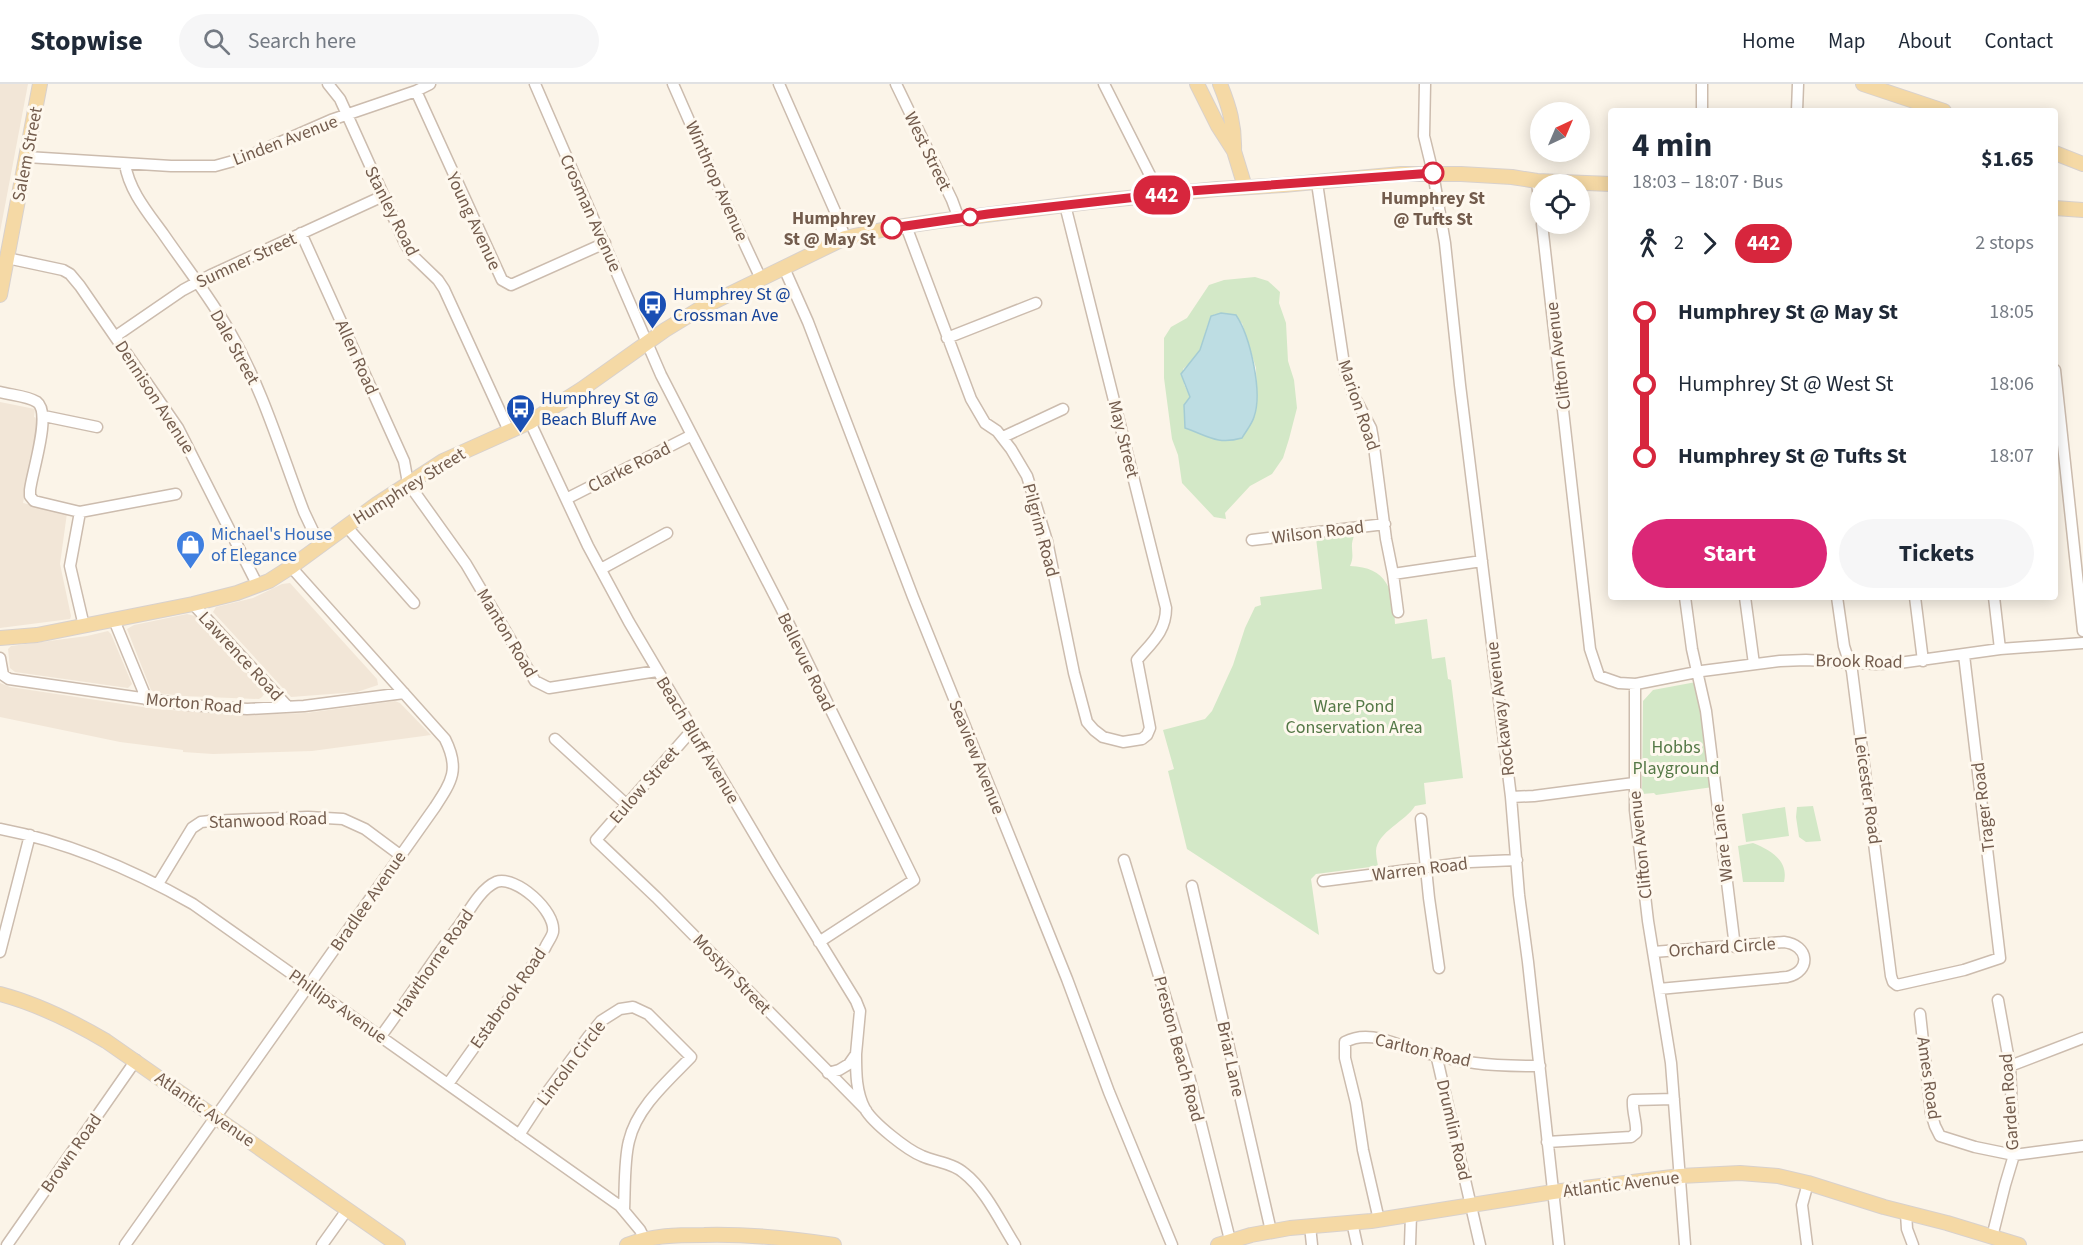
<!DOCTYPE html>
<meta charset="utf-8">
<style>
:root{--surface:#fff;--page:#f6f6f7;--text:#1f2937;--muted:#747a83;--line:#e0e1e3;--accent:#db2777}
body{margin:0;font-family:"Source Sans 3",sans-serif;background:var(--page);color:var(--text);height:100vh;display:flex;flex-direction:column;font-size:22px;white-space:nowrap}
*{box-sizing:border-box;margin:0}
p{font-size:20px;color:var(--muted)}
.icon{flex:none;width:33px;height:33px;fill:none;stroke:currentColor;stroke-width:2;stroke-linecap:round;stroke-linejoin:round}
.map{position:relative;flex:1;overflow:hidden}
.sheet{position:absolute;left:1608px;top:24px;width:450px;height:492px;display:flex;flex-direction:column;background:var(--surface);border-radius:6px;box-shadow:0 3px 15px #0003}
.sheet>*{flex:none}
.badge{padding:0 12px;border-radius:20px;font-size:21px;line-height:39px}
.needle{width:39px;rotate:44deg}
.fabs{position:absolute;left:1530px;top:18px;display:grid;gap:12px}
.fabs a{display:grid;place-items:center;width:60px;height:60px;border-radius:50%;background:var(--surface);box-shadow:0 3px 15px #0003;font-size:30px}
.map>.badge{position:absolute;translate:-50% -50%;box-shadow:0 0 0 3px #fff}
.legs{display:flex;align-items:center;gap:9px;height:66px;padding:0 24px;font-size:20px}
.legs p{margin-inline-start:auto}
.headline{display:flex;align-items:center;justify-content:space-between;height:102px;padding:0 24px}
h1{font-size:33px;font-weight:700;line-height:45px}
.cta{display:flex;gap:12px;margin-top:auto;padding:12px 24px}
.cta a{flex:1;height:69px;border-radius:36px;background:var(--accent);color:#fff;font-size:24px;font-weight:700;line-height:69px;text-align:center}
.cta a+a{background:var(--page);color:var(--text)}
ul{padding:0 24px;list-style:none}
li{display:flex;align-items:center;gap:21px;height:72px;font-size:22px}
li i{display:grid;place-items:center;width:9px;height:100%;margin:0 8px;background:currentColor}
li i::after{content:'';width:15px;height:15px;margin:-8px;border:4px solid;border-radius:50%;background:var(--surface)}
li p{margin-inline-start:auto}
li:first-child i{background:linear-gradient(#0000 50%,currentColor 0)}
li:last-child i{background:linear-gradient(currentColor 50%,#0000 0)}
header{display:flex;align-items:center;gap:36px;box-sizing:border-box;height:84px;padding:0 30px;background:var(--surface);border-bottom:2px solid var(--line)}
header strong{font-size:28px}
nav{display:flex;gap:33px;margin-inline-start:auto;font-size:21px}
.search{width:420px;height:54px;background:var(--page);display:flex;align-items:center;gap:15px;box-sizing:border-box;padding:0 21px;border-radius:33px;color:var(--muted);font-size:22px}
.map>svg:first-child{display:block}
</style>
<header>
<strong>Stopwise</strong>
<div class="search"><svg class="icon" aria-label="search" viewBox="0 0 24 24"><circle cx="10" cy="10" r="6"/><path d="M15 15l6 6"/></svg>Search here</div>
<nav><a>Home</a><a>Map</a><a>About</a><a>Contact</a></nav>
</header>
<div class="map">
<svg width="2083" height="1161" viewBox="0 0 2083 1161">
<rect width="100%" height="100%" fill="#fbf4e8"/>
<path fill="#f2e6d7" d="M0 0H28L0 148Z
M0 318 35 325 34 333 39 335 23 419 67 429 60 480 71 532 70 535 0 544Z
M290 499 377 595 378 601 357 608 291 613 213 528 216 523 253 514 282 500Z
M187 530 195 532 262 606 264 610 262 613 259 615 183 612 156 609 151 606 127 545 134 541Z
M108 547 111 550 132 600 128 604 15 588 10 584 8 565 11 562 87 552Z
M0 599 10 603 156 625 243 631 306 629 395 617 400 619 431 651 312 667 213 670 183 668V666L120 658 0 633Z"/>
<path fill="#d3e8c7" fill-rule="evenodd" d="M1255 193 1268 197 1280 208 1279 219 1286 239 1288 277 1294 296 1297 324 1289 355 1283 374 1272 390 1250 402 1225 429 1226 435 1214 433 1182 399 1178 371 1172 355 1164 294V254L1171 243 1187 234 1209 201 1224 196ZM1215 230 1242 239 1256 284 1257 321 1198 348 1185 344 1184 322 1190 313 1184 300 1183 285C1189 280 1196 274 1200 266 1206 255 1205 237 1215 230Z
M1355 450C1348 464 1356 469 1350 482 1387 483 1394 506 1395 540L1427 535 1432 575 1445 573 1448 595 1451 596 1463 694 1424 699 1426 720 1415 722C1406 737 1377 748 1376 767 1376 771 1377 777 1378 782L1316 790 1311 795 1319 851 1187 765 1168 687 1174 685 1163 646 1205 635 1212 627 1233 581 1245 544 1255 523 1261 521 1260 513 1322 505 1316 454Z
M1696 598 1702 623 1713 703 1656 711 1654 709 1642 710 1643 617 1653 606Z
M1813 722 1821 757 1806 758 1799 753 1796 733 1797 723Z
M1785 723 1789 752 1746 758 1742 730Z
M1753 759C1770 766 1789 776 1784 798H1743L1738 762Z"/>
<path fill="#bddde3" stroke="#a4ccd4" stroke-width="1.5" d="M1221 229 1236 231C1250 252 1263 308 1254 333 1252 340 1246 347 1242 354 1217 361 1208 352 1185 344L1184 321 1190 313 1181 290 1200 266 1211 232Z"/>
<g fill="none" stroke-linecap="round" stroke-linejoin="round">
<defs>
<path id="minor" d="M328 0 340 15 405 159 412 171 438 196 444 205 509 347
M535 0 661 291 781 524 914 796 819 858
M673 0 720 107 761 195
M779 0 838 134 845 154
M896 0 952 116 959 135
M1104 0 1160 111
M1425 0 1424 52 1433 89 1445 159 1460 301 1511 713 1519 811 1528 878 1559 1161
M416 7 502 196 511 201 605 159
M1702 27V0
M1797 27 1798 0
M27 73 171 82H215L244 74 331 36 416 7 430 0
M125 80C129 107 149 130 164 151 186 183 212 216 231 250 263 306 281 368 304 428L313 447 322 459
M1537 97 1540 127
M1317 99 1345 287 1354 312 1371 344 1373 355 1386 455 1393 490 1482 477
M1542 140 1590 565 1599 592 1619 599 1636 600 1702 587 1780 577 1806 576 1877 580 1899 579 2000 565 2083 559
M906 142 971 315 985 339 997 347 1011 365 1027 392 1047 457 1074 589 1087 638 1094 646 1103 653 1123 658 1142 655 1147 651 1150 644 1137 576C1151 559 1166 548 1166 524L1065 121
M301 149 404 377 408 399 466 480 535 597 549 604 657 587
M7 174 63 186 70 190 80 202 178 344 258 502
M784 184 808 238 913 513 1067 895 1109 1008 1172 1161
M116 252 183 206 211 191 383 112
M947 254 1036 219
M2055 286 2083 547
M0 308C11 311 28 312 37 318 52 329 32 388 30 406V412L34 417 80 428 176 410
M44 332 97 343
M530 338 588 462 629 538 775 785 856 917 860 927 856 970 849 980 839 986 828 989
M1003 353 1063 325
M566 415 692 351
M80 428 70 482 84 542
M346 442 414 519
M1252 456 1385 440
M601 485 667 449
M1393 490 1398 528
M1685 513 1692 565 1706 627 1735 863
M1745 513 1754 580
M1837 513 1844 562 1852 587 1891 892 1893 898 1897 901 1964 886 2000 874 1964 571
M1915 513 1923 577
M1994 513 2000 565
M193 520 288 623
M114 536 147 616
M0 574 3 591 9 595 190 621 247 625 304 622 404 609
M1635 600V726L1648 837 1671 979 1685 1161
M693 645 596 756 656 813 866 1026
M555 655 627 721
M1511 713 1534 712 1634 699
M1421 735 1429 814 1439 884
M0 745C68 758 133 786 193 820L620 1122 640 1146 644 1154
M1124 776 1188 988 1230 1156
M1323 797 1470 778 1517 776
M158 800 192 744 201 738 210 737 308 733 343 735 365 745 400 771
M1192 802 1271 1147
M0 868 30 751
M1653 868 1784 858C1809 861 1812 887 1787 893L1659 905
M1920 930 1931 1029 1935 1042 1940 1052 1975 1063 2014 1071 2083 1062
M381 952C407 917 431 879 458 843 468 829 480 805 496 798 516 791 556 827 553 848 552 853 547 859 545 864L448 1000
M856 970C856 989 856 1008 865 1025 873 1039 907 1066 922 1072 935 1078 953 1079 964 1089 985 1105 1001 1139 1015 1161
M1436 970 1480 1161
M2010 982 2083 954
M519 1051 545 1011 588 953 601 937 620 925 633 923 648 930 691 973C668 997 637 1023 629 1057 624 1076 625 1106 624 1126
M1547 1058 1631 1053 1636 1049C1637 1038 1632 1028 1633 1016L1674 1015
M1906 1129 1907 1145 1913 1161
M1379 1136 1363 1066 1356 1019 1345 974V958C1367 946 1390 958 1412 965 1432 971 1454 976 1475 979 1497 982 1519 982 1540 982
M1352 1138 1357 1161
M1310 1142 1312 1161
M1992 1153 2005 1101 2014 1071 2010 982 1998 916
M7 1161 136 976
M125 1161 435 723C452 697 460 685 445 655L291 483
M322 1161 347 1126
M1410 1161 1411 1131
M1807 1161 1802 1121 1808 1099"/>
<path id="major" d="M1197 0 1218 42 1234 67 1245 103
M1220 0C1229 22 1235 42 1234 67
M1863 0 1944 27
M2055 69 2083 80
M2055 124 2083 126
M0 211 40 0
M0 554 37 551 193 520 237 509 269 497 291 483 377 420 443 377 530 338 582 305 665 246 701 224 845 154 891 144 938 137 1089 118 1217 105 1283 101 1401 90H1461L1512 93 1537 97 1611 100
M0 910C38 920 72 937 106 957L398 1161
M627 1161C653 1151 677 1151 704 1151 748 1150 791 1154 834 1161
M1218 1161 1251 1151 1290 1144 1371 1137 1553 1108 1680 1092 1740 1089 1778 1092 1808 1099 1884 1123 1947 1139 2019 1161"/>
</defs>
<use href="#minor" stroke="#ccbcae" stroke-width="13"/>
<use href="#major" stroke="#d8d1cd" stroke-width="16"/>
<use href="#minor" stroke="#fff" stroke-width="10"/>
<use href="#major" stroke="#f5d9a5" stroke-width="14"/>
</g>
<g fill="none" stroke-linecap="round" stroke-linejoin="round">
<defs>
<path id="line-1" d="M892 144 988 130 1190 107 1433 89"/>
</defs>
<use href="#line-1" stroke="#fff" stroke-width="14"/>
<use href="#line-1" stroke="#d7263d" stroke-width="9"/>
</g>
<defs>
<symbol id="bus-pin" viewBox="-11 -11 22 30"><path d="M0 17L-7.5 6A9.5 9.5 0 1 1 7.5 6Z" fill="#1a4fb4" stroke="#fef8ee"/><path d="M-5-6H5V4H4V6H2V4H-2V6H-4V4H-5ZM-3.5-4V0h7V-4ZM-3.5 1.2v1.5H-2V1.2ZM2 1.2v1.5H3.5V1.2Z" fill="#fff"/></symbol>
<symbol id="shop-pin" viewBox="-11 -11 22 30"><path d="M0 17L-7.5 6A9.5 9.5 0 1 1 7.5 6Z" fill="#3f7fe0" stroke="#fef8ee"/><path d="M-5-2.5h2.3a2.7 3.5 0 0 1 5.4 0H5L5.5 6h-11ZM-1.5-2.5h3a1.5 2.3 0 0 0-3 0Z" fill="#fff"/></symbol>
</defs>
<g fill-rule="evenodd">
<use href="#bus-pin" x="636" y="204" width="33" height="45"/>
<use href="#bus-pin" x="504" y="308" width="33" height="45"/>
<use href="#shop-pin" x="174" y="444" width="33" height="45"/>
</g>
<g fill="#fff" stroke="#d7263d" stroke-width="3">
<circle cx="1433" cy="89" r="10"/>
<circle cx="970" cy="133" r="8"/>
<circle cx="892" cy="144" r="10"/>
</g>
<g text-anchor="middle" stroke-width="6" stroke-linejoin="round" paint-order="stroke">
<g font-size="18" fill="#735c4d" stroke="#fef8ee">
<text transform="translate(285 56) rotate(-21)" y="6">Linden Avenue</text>
<text transform="translate(928 67) rotate(64)" y="6">West Street</text>
<text transform="translate(27 70) rotate(-79)" y="6">Salem Street</text>
<text transform="translate(717 97) rotate(66)" y="6">Winthrop Avenue</text>
<text transform="translate(392 127) rotate(63)" y="6">Stanley Road</text>
<text transform="translate(591 129) rotate(66)" y="6">Crosman Avenue</text>
<text transform="translate(474 137) rotate(65)" y="6">Young Avenue</text>
<text transform="translate(246 176) rotate(-25)" y="6">Sumner Street</text>
<text transform="translate(235 263) rotate(61)" y="6">Dale Street</text>
<text transform="translate(1558 272) rotate(-97)" y="6">Clifton Avenue</text>
<text transform="translate(357 273) rotate(66)" y="6">Allen Road</text>
<text transform="translate(155 313) rotate(57)" y="6">Dennison Avenue</text>
<text transform="translate(1359 321) rotate(71)" y="6">Marion Road</text>
<text transform="translate(1124 355) rotate(76)" y="6">May Street</text>
<text transform="translate(629 383) rotate(-27)" y="6">Clarke Road</text>
<text transform="translate(409 402) rotate(-32)" y="6">Humphrey Street</text>
<text transform="translate(1041 446) rotate(75)" y="6">Pilgrim Road</text>
<text transform="translate(1318 448) rotate(-7)" y="6">Wilson Road</text>
<text transform="translate(507 549) rotate(59)" y="6">Manton Road</text>
<text transform="translate(241 572) rotate(47)" y="6">Lawrence Road</text>
<text transform="translate(1859 577) rotate(1)" y="6">Brook Road</text>
<text transform="translate(806 578) rotate(64)" y="6">Bellevue Road</text>
<text transform="translate(194 619) rotate(5)" y="6">Morton Road</text>
<text transform="translate(1500 625) rotate(-97)" y="6">Rockaway Avenue</text>
<text transform="translate(698 656) rotate(59)" y="6">Beach Bluff Avenue</text>
<text transform="translate(977 673) rotate(68)" y="6">Seaview Avenue</text>
<text transform="translate(644 701) rotate(-49)" y="6">Eulow Street</text>
<text transform="translate(1868 706) rotate(82)" y="6">Leicester Road</text>
<text transform="translate(1983 723) rotate(-97)" y="6">Trager Road</text>
<text transform="translate(268 736) rotate(-2)" y="6">Stanwood Road</text>
<text transform="translate(1722 759) rotate(-97)" y="6">Ware Lane</text>
<text transform="translate(1640 761) rotate(-96)" y="6">Clifton Avenue</text>
<text transform="translate(1420 785) rotate(-7)" y="6">Warren Road</text>
<text transform="translate(368 817) rotate(-55)" y="6">Bradlee Avenue</text>
<text transform="translate(1722 863) rotate(-4)" y="6">Orchard Circle</text>
<text transform="translate(433 879) rotate(-55)" y="6">Hawthorne Road</text>
<text transform="translate(732 890) rotate(46)" y="6">Mostyn Street</text>
<text transform="translate(508 914) rotate(-55)" y="6">Estabrook Road</text>
<text transform="translate(338 922) rotate(35)" y="6">Phillips Avenue</text>
<text transform="translate(1179 965) rotate(75)" y="6">Preston Beach Road</text>
<text transform="translate(1423 966) rotate(13)" y="6">Carlton Road</text>
<text transform="translate(1231 975) rotate(78)" y="6">Briar Lane</text>
<text transform="translate(571 979) rotate(-53)" y="6">Lincoln Circle</text>
<text transform="translate(1929 994) rotate(82)" y="6">Ames Road</text>
<text transform="translate(2009 1018) rotate(-94)" y="6">Garden Road</text>
<text transform="translate(205 1025) rotate(35)" y="6">Atlantic Avenue</text>
<text transform="translate(1454 1046) rotate(77)" y="6">Drumlin Road</text>
<text transform="translate(71 1069) rotate(-55)" y="6">Brown Road</text>
<text transform="translate(1621 1100) rotate(-7)" y="6">Atlantic Avenue</text>
</g>
<g font-size="18" font-weight="bold" fill="#735c4d" stroke="#fef8ee">
<text x="1433" y="120">Humphrey St<tspan x="1433" dy="21">@ Tufts St</tspan></text>
<text x="876" y="140" text-anchor="end">Humphrey<tspan x="876" dy="21">St @ May St</tspan></text>
</g>
<g font-size="18" fill="#164399" stroke="#fef8ee" text-anchor="start">
<text x="673" y="216">Humphrey St @<tspan x="673" dy="21">Crossman Ave</tspan></text>
<text x="541" y="320">Humphrey St @<tspan x="541" dy="21">Beach Bluff Ave</tspan></text>
</g>
<g font-size="18" fill="#366cbe" stroke="#fef8ee" text-anchor="start">
<text x="211" y="456">Michael's House<tspan x="211" dy="21">of Elegance</tspan></text>
</g>
<g font-size="18" fill="#547846" stroke="#fef8ee">
<text x="1354" y="628">Ware Pond<tspan x="1354" dy="21">Conservation Area</tspan></text>
<text x="1676" y="669">Hobbs<tspan x="1676" dy="21">Playground</tspan></text>
</g>
</g>
</svg>
<div class="fabs">
<a><svg class="needle" viewBox="-14 -14 28 28"><path d="M0-13l5 13h-10z" fill="#e53935"/><path d="M0 13l5-13h-10z" fill="#747a83"/></svg></a>
<a><svg class="icon" aria-label="locate" viewBox="0 0 24 24"><circle cx="12" cy="12" r="6"/><path d="M12 2v4M12 18v4M2 12h4M18 12h4"/></svg></a>
</div>
<b class="badge" style="left:1162px;top:111px;background:#d7263d;color:#fff">442</b>
<section class="sheet">
<div class="headline"><div><h1>4 min</h1><p>18:03 – 18:07 · Bus</p></div><b>$1.65</b></div>
<div class="legs"><svg class="icon" aria-label="walk" viewBox="0 0 24 24"><circle cx="13" cy="4" r="2"/><path d="M13 8l-2 6 4 7M11 14l-3 7M7 12l3-4h3l4 4"/></svg>2<svg class="icon" aria-label="forward" viewBox="0 0 24 24"><path d="M9 5l7 7-7 7"/></svg><b class="badge" style="background:#d7263d;color:#fff">442</b><p>2 stops</p></div>
<ul>
<li><i style="color:#d7263d"></i><b>Humphrey St @ May St</b><p>18:05</p></li>
<li><i style="color:#d7263d"></i><span>Humphrey St @ West St</span><p>18:06</p></li>
<li><i style="color:#d7263d"></i><b>Humphrey St @ Tufts St</b><p>18:07</p></li>
</ul>
<div class="cta"><a>Start</a><a>Tickets</a></div>
</section>
</div>
